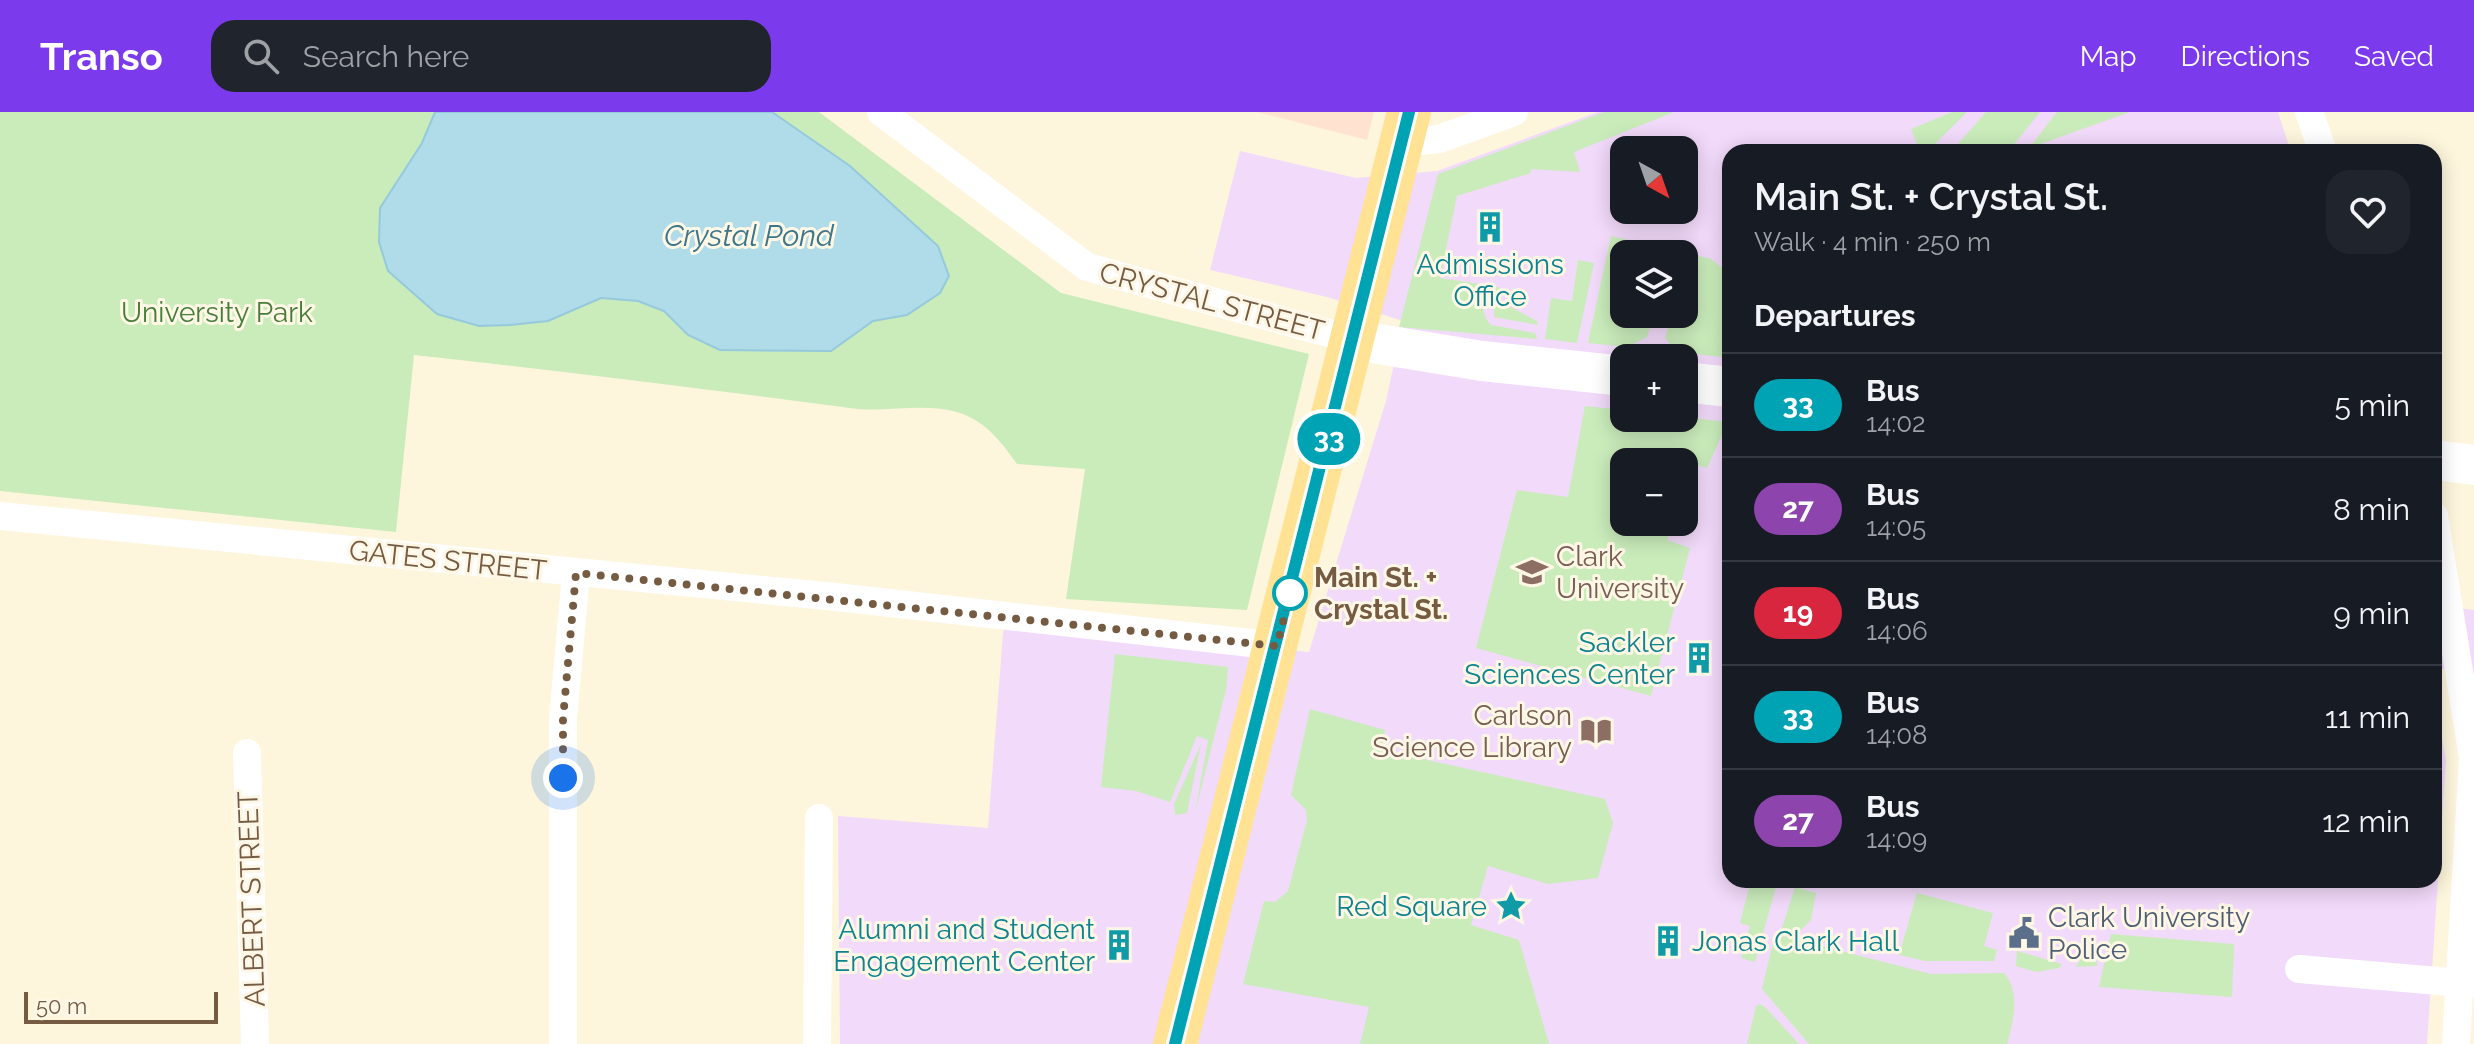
<!DOCTYPE html>
<meta charset="utf-8">
<style>
:root{--surface:#171b24;--page:#20242c;--text:#f1f3f6;--muted:#9ea1a6;--line:#363941;--accent:#7c3aed}
body{margin:0;font-family:Raleway,sans-serif;background:var(--page);color:var(--text);height:100vh;display:flex;flex-direction:column;font-size:30px;white-space:nowrap}
*{box-sizing:border-box;margin:0}
p{font-size:26px;color:var(--muted)}
.icon{flex:none;width:44px;height:44px;fill:none;stroke:currentColor;stroke-width:2;stroke-linecap:round;stroke-linejoin:round}
.map{position:relative;flex:1;overflow:hidden}
.panel{position:absolute;left:1722px;top:32px;width:720px;height:744px;display:flex;flex-direction:column;background:var(--surface);border-radius:24px;box-shadow:0 4px 20px #0003}
.panel>*{flex:none}
.badge{padding:0 16px;border-radius:26px;font-size:28px;line-height:52px}
.needle{width:52px;rotate:140deg}
.buttons{position:absolute;left:1610px;top:24px;display:grid;gap:16px}
.buttons a{display:grid;place-items:center;width:88px;height:88px;border-radius:16px;background:var(--surface);box-shadow:0 4px 20px #0003;font-size:40px}
.scale{position:absolute;left:24px;bottom:20px;width:194px;box-sizing:border-box;padding-left:8px;border:4px solid #765b43;border-top:0;font-size:22px;line-height:28px;white-space:nowrap;color:#765b43;-webkit-text-stroke:6px #fff7e5;paint-order:stroke}
.you{position:absolute;width:40px;height:40px;margin:-20px;border:6px solid #fff;border-radius:50%;background:#1a73e8;box-shadow:0 0 0 12px #1a73e833}
.map>.badge{position:absolute;translate:-50% -50%;box-shadow:0 0 0 4px #fff}
h2{padding:0 32px;font-size:30px;line-height:72px}
.round{display:grid;place-items:center;flex:none;width:84px;height:84px;border-radius:24px;background:var(--page)}
.headline{display:flex;align-items:center;justify-content:space-between;height:136px;padding:0 32px}
h1{font-size:38px;font-weight:600;line-height:60px}
ul{padding:0;list-style:none}
li{display:flex;align-items:center;gap:24px;height:104px;padding:0 32px;border-top:2px solid var(--line)}
li div{flex:1}
li b{display:block;font-size:30px}
li em{font-style:normal}
li .badge{min-width:88px;font-weight:700;text-align:center}
header{display:flex;align-items:center;gap:48px;box-sizing:border-box;height:112px;padding:0 40px;background:var(--accent);color:#fff}
header strong{font-size:38px}
nav{display:flex;gap:44px;margin-inline-start:auto;font-size:28px}
.search{width:560px;height:72px;background:var(--page);display:flex;align-items:center;gap:20px;box-sizing:border-box;padding:0 28px;border-radius:24px;color:var(--muted);font-size:30px}
.map>svg:first-child{display:block}
</style>
<header>
<strong>Transo</strong>
<div class="search"><svg class="icon" aria-label="search" viewBox="0 0 24 24"><circle cx="10" cy="10" r="6"/><path d="M15 15l6 6"/></svg>Search here</div>
<nav><a>Map</a><a>Directions</a><a>Saved</a></nav>
</header>
<div class="map">
<svg width="2474" height="932" viewBox="0 0 2474 932">
<rect width="100%" height="100%" fill="#fef5dd"/>
<path fill="#ffe3d0" d="M1257 0H1374L1367 28Z"/>
<path fill="#f2dafa" fill-rule="evenodd" d="M1598 0H2278L2291 40H1730V768H2434V582L2446 648 2427 932H840L838 704 988 716 1004 509 1309 540 1386 289 1403 209 1327 185 1210 158 1240 39 1356 66 1437 59ZM1624 38H1684V98H1624ZM1624 142H1684V202H1624ZM1624 246H1684V306H1624ZM1624 350H1684V410H1624Z
M2434 493 2474 498V561L2434 556Z"/>
<path fill="#caecbb" d="M0 0H819L1061 181 1309 242 1247 498 1066 487 1085 357 1017 352C1001 329 983 306 953 299 921 291 883 301 850 296 705 277 560 259 414 243L396 420 0 379Z
M1604 0H1674L1574 40 1580 60 1531 57V61L1457 84 1440 166 1487 173C1484 188 1479 201 1491 213L1535 221 1537 227 1399 215 1438 62Z
M1952 0H1967L1927 40H1920L1911 17Z
M1986 0H2040L2008 40H1951Z
M2057 0H2130L2029 36Z
M1611 124 1673 138 1672 142H1624V202H1654L1647 225 1627 235 1588 231Z
M1690 142 1711 147 1730 162V246L1678 240 1665 226 1672 202H1684V162Z
M1578 148 1594 151 1577 231 1545 227 1551 186 1572 189Z
M1495 175 1501 176 1499 189 1537 209 1538 213 1494 205Z
M1585 294 1624 298V306L1684 305 1728 310 1707 356 1689 351 1694 364 1684 387V350H1624V410H1674L1667 428 1690 436 1651 584 1476 536 1517 378 1568 385Z
M1115 542 1228 555 1226 578 1195 701 1208 628 1197 624 1170 690 1136 679 1101 675Z
M1310 597 1385 618 1382 638 1605 687 1613 711 1598 766 1548 772 1488 754 1471 813 1519 828 1549 932H1360L1369 895 1243 872 1264 789 1275 790 1288 779 1307 708 1306 698 1291 683Z
M1201 632 1187 701 1175 703 1174 692Z
M1751 768H1778L1755 850 1741 846 1750 814 1740 811Z
M1795 775 1816 781 1811 808 1800 819 1782 816Z
M1917 781 1993 801 1984 834 1997 838 1994 849H1925L1899 843Z
M1775 822 1931 862 2004 861C2021 879 2013 911 2007 932H1809L1762 877Z
M2111 822 2234 832 2232 885 2099 875Z
M2095 824 2097 854 2076 855Z
M2017 839 2062 852 2059 856 2037 860 2016 854Z
M1760 892 1766 896 1799 932H1747L1756 894Z"/>
<path fill="#b0dbe9" stroke="#95c9dc" stroke-width="2" d="M435 0H772L850 54 938 134 949 164 940 181 907 203 873 209 831 239 720 238 688 223 664 199 638 189 601 186 548 209 510 213 479 214 437 202 388 159 379 130 380 96 422 31Z"/>
<g fill="none" stroke-linecap="round" stroke-linejoin="round">
<path stroke="#fff" stroke-width="28" d="M881 0 1087 155 1354 228
M2309 0 2323 40
M1402 31 1439 27 1514 0
M0 404 836 485 1277 534
M2434 404 2473 646 2456 932
M247 641 255 932
M2299 857 2474 872
M563 932V607L576 461
M817 932 819 706"/>
<path stroke="#fff" stroke-width="40" d="M1354 228 1482 249 1624 264
M1684 270 1730 275
M2434 348 2474 353"/>
<path stroke="#ffe293" stroke-width="44" d="M1175 932 1409 0"/>
</g>
<g fill="none" stroke-linecap="round" stroke-linejoin="round">
<defs>
<path id="line" d="M1175 932 1409 0"/>
</defs>
<use href="#line" stroke="#fff" stroke-width="18"/>
<use href="#line" stroke="#00a3b4" stroke-width="12"/>
<path stroke="#765b43" stroke-width="8" stroke-dasharray="0 14.4" d="M563 666V607L576 461 1277 534 1293 470 1290 481"/>
</g>
<defs>
<symbol id="building-bare" viewBox="-9 -9 18 18"><path d="M-4-6H4V6H1V3H-1V6H-4ZM-2.5-4.3h1.7v1.8h-1.7ZM.8-4.3h1.7v1.8H.8ZM-2.5-1h1.7V.8h-1.7ZM.8-1h1.7V.8H.8Z" fill="#0f9aa8" stroke="#fff7e5" stroke-width="2.5" paint-order="stroke"/></symbol>
<symbol id="university-bare" viewBox="-9 -9 18 18"><path d="M0-5L7-2L0 1L-7-2ZM-4 1L0 2.5L4 1V4Q0 6-4 4Z" fill="#8d6e63" stroke="#fff7e5" stroke-width="2.5" paint-order="stroke"/></symbol>
<symbol id="library-bare" viewBox="-9 -9 18 18"><path d="M-6-4Q-3-5.5-.7-3.5V5Q-3 3-6 4ZM6-4Q3-5.5 .7-3.5V5Q3 3 6 4Z" fill="#8d6e63" stroke="#fff7e5" stroke-width="2.5" paint-order="stroke"/></symbol>
<symbol id="sight-bare" viewBox="-9 -9 18 18"><path d="M0-6L1.8-2.2L6-1.7L2.9 1.2L3.7 5.4L0 3.3L-3.7 5.4L-2.9 1.2L-6-1.7L-1.8-2.2Z" fill="#0f9aa8" stroke="#fff7e5" stroke-width="2.5" paint-order="stroke"/></symbol>
<symbol id="civic-bare" viewBox="-9 -9 18 18"><path d="M-.6-6.5H3V-4.5H.6V-3L4-1V1h2V6H-6V1h2V-1L-.6-3ZM-1.2 2.5V6h2.4V2.5Z" fill="#5c6f8a" stroke="#fff7e5" stroke-width="2.5" paint-order="stroke"/></symbol>
</defs>
<g fill-rule="evenodd">
<use href="#building-bare" x="1468" y="93" width="44" height="44"/>
<use href="#university-bare" x="1510" y="438" width="44" height="44"/>
<use href="#building-bare" x="1677" y="524" width="44" height="44"/>
<use href="#library-bare" x="1574" y="597" width="44" height="44"/>
<use href="#sight-bare" x="1489" y="772" width="44" height="44"/>
<use href="#civic-bare" x="2002" y="799" width="44" height="44"/>
<use href="#building-bare" x="1646" y="807" width="44" height="44"/>
<use href="#building-bare" x="1097" y="811" width="44" height="44"/>
</g>
<circle fill="#fff" stroke="#00a3b4" stroke-width="4" cx="1290" cy="481" r="16"/>
<g text-anchor="middle" stroke-width="6" stroke-linejoin="round" paint-order="stroke">
<g font-size="28" fill="#0d838f" stroke="#fff7e5" text-anchor="end">
<text x="1490" y="162" text-anchor="middle">Admissions<tspan x="1490" dy="32">Office</tspan></text>
<text x="1675" y="540">Sackler<tspan x="1675" dy="32">Sciences Center</tspan></text>
<text x="1487" y="804">Red Square</text>
<text x="1095" y="827">Alumni and Student<tspan x="1095" dy="32">Engagement Center</tspan></text>
<text x="1692" y="839" text-anchor="start">Jonas Clark Hall</text>
</g>
<g font-size="28" fill="#765b43" stroke="#fff7e5">
<text transform="translate(1212 189) rotate(15)" y="10">CRYSTAL STREET</text>
<text transform="translate(448 448) rotate(6)" y="10">GATES STREET</text>
<text transform="translate(251 787) rotate(-92)" y="10">ALBERT STREET</text>
</g>
<g font-size="28" fill="#477d3a" stroke="#fff7e5">
<text x="217" y="210">University Park</text>
</g>
<g font-size="28" fill="#785e54" stroke="#fff7e5" text-anchor="start">
<text x="1556" y="454">Clark<tspan x="1556" dy="32">University</tspan></text>
<text x="1572" y="613" text-anchor="end">Carlson<tspan x="1572" dy="32">Science Library</tspan></text>
</g>
<g font-size="28" font-weight="bold" fill="#765b43" stroke="#fff7e5" text-anchor="start">
<text x="1314" y="475">Main St. +<tspan x="1314" dy="32">Crystal St.</tspan></text>
</g>
<g font-size="28" fill="#4e5e75" stroke="#fff7e5" text-anchor="start">
<text x="2048" y="815">Clark University<tspan x="2048" dy="32">Police</tspan></text>
</g>
<g font-size="30" font-style="italic" fill="#3c768b" stroke="#fff7e5">
<text x="749" y="134">Crystal Pond</text>
</g>
</g>
</svg>
<div class="buttons">
<a><svg class="needle" viewBox="-14 -14 28 28"><path d="M0-13l5 13h-10z" fill="#e53935"/><path d="M0 13l5-13h-10z" fill="#9ea1a6"/></svg></a>
<a><svg class="icon" aria-label="layers" viewBox="0 0 24 24"><path d="M12 4l9 5-9 5-9-5zM3 14l9 5 9-5"/></svg></a>
<a>+</a>
<a>−</a>
</div>
<div class="scale">50 m</div>
<div class="you" style="left:563px;top:666px"></div>
<b class="badge" style="left:1329px;top:327px;background:#00a3b4;color:#fff">33</b>
<section class="panel">
<div class="headline"><div><h1>Main St. + Crystal St.</h1><p>Walk · 4 min · 250 m</p></div><a class="round"><svg class="icon" aria-label="heart" viewBox="0 0 24 24"><path d="M12 20l-8-8c-3-5 5-10 8-4 3-6 11-1 8 4z"/></svg></a></div>
<h2>Departures</h2>
<ul>
<li><span class="badge" style="background:#00a3b4;color:#fff">33</span><div><b>Bus</b><p>14:02</p></div><em>5 min</em></li>
<li><span class="badge" style="background:#8e44ad;color:#fff">27</span><div><b>Bus</b><p>14:05</p></div><em>8 min</em></li>
<li><span class="badge" style="background:#d7263d;color:#fff">19</span><div><b>Bus</b><p>14:06</p></div><em>9 min</em></li>
<li><span class="badge" style="background:#00a3b4;color:#fff">33</span><div><b>Bus</b><p>14:08</p></div><em>11 min</em></li>
<li><span class="badge" style="background:#8e44ad;color:#fff">27</span><div><b>Bus</b><p>14:09</p></div><em>12 min</em></li>
</ul>
</section>
</div>
